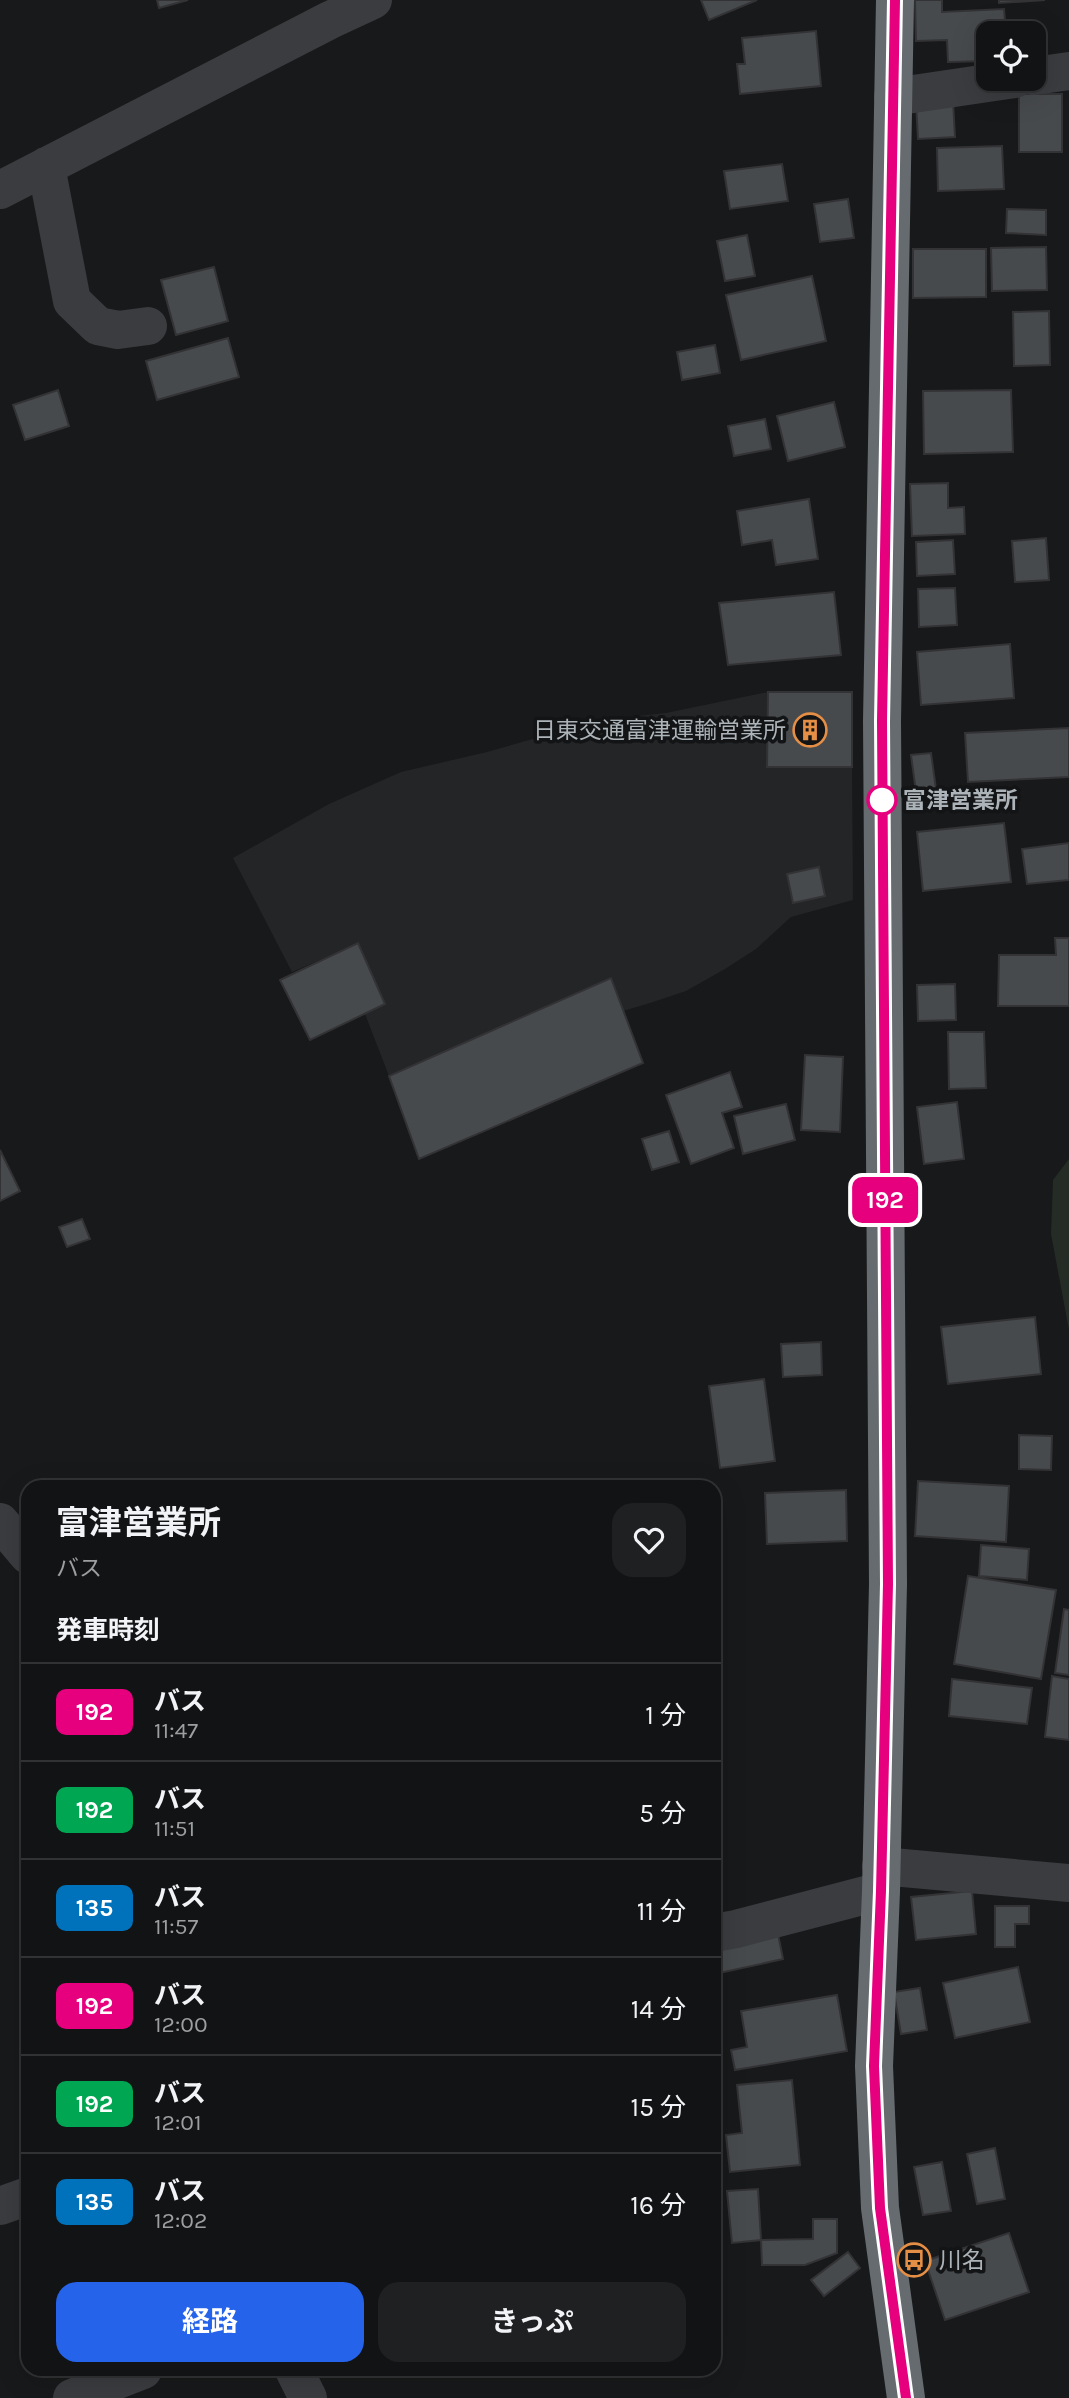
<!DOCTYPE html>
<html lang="ja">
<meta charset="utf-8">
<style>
:root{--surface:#121314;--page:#1f2022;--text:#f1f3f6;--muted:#9c9ea0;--line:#313234;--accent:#2563eb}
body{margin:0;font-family:Karla,"Noto Sans JP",sans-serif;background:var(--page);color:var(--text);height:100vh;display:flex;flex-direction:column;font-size:26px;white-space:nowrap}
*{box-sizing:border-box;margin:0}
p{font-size:23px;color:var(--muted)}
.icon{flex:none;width:38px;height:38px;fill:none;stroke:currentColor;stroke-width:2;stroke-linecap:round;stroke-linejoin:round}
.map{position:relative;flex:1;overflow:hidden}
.side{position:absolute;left:21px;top:1480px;width:700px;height:896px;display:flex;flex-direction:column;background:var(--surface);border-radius:21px;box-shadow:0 7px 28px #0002,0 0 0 2px var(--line)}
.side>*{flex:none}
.badge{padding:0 14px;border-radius:10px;font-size:24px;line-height:46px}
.fabs{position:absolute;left:976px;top:21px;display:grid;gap:14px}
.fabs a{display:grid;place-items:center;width:70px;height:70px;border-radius:14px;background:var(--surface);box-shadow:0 7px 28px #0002,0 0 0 2px var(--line);font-size:35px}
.map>.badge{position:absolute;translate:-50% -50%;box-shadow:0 0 0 4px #fff}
h2{padding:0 35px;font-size:26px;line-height:63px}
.round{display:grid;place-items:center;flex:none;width:74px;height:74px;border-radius:21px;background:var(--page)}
.head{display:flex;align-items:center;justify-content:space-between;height:119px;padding:0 35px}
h1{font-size:33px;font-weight:700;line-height:52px}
.button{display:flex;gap:14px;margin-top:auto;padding:14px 35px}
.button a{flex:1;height:80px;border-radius:21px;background:var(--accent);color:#fff;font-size:28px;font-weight:700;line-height:80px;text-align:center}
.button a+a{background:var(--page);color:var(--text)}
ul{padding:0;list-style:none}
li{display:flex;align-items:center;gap:21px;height:98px;padding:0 35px;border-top:2px solid var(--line)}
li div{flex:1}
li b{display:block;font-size:26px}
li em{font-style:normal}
li .badge{min-width:77px;font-weight:700;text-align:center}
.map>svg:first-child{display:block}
</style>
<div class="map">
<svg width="1069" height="2398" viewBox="0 0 1069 2398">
<rect width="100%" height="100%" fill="#18191a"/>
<path fill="#242527" d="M768 692V767H852L853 900 791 917 756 949 725 969 686 991 650 1003 623 1011 610 978 389 1076 365 1014 384 1004 357 944 292 972 233 858 329 804 401 772 487 752 600 720 666 713Z"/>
<path fill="#252c25" d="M1069 1159V1330L1051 1234 1053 1180Z"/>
<path fill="#474a4d" stroke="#333336" stroke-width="2" d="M157 0H188L159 8Z
M701 0H757L709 20Z
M915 0H942V12L1004 9 1006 33H989V61L948 62 947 40 916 41Z
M999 0H1045L999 3Z
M816 31 821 86 740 94 737 64H745L742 38Z
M1019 94H1062V152H1019Z
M953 101 955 137 918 139 916 103Z
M1002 146 1004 189 938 191 937 148Z
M782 164 788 201 730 209 724 171Z
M848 199 854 238 820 242 814 204Z
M1007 209 1046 210V235L1006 233Z
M747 235 755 276 725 281 717 241Z
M1046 247 1047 290 992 291 991 248Z
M913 249H986V297L913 298Z
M214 267 228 321 176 335 161 280Z
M812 276 826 341 741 360 726 295Z
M1049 311 1050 365 1014 366 1013 312Z
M228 338 239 377 157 400 146 361Z
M715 345 720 373 682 380 677 352Z
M58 390 69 426 25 440 13 405Z
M1011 390 1013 452 924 454 923 391Z
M834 402 845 447 788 461 777 416Z
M765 419 771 449 734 456 728 426Z
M948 483V508L964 507 965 534 912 536 910 484Z
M809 499 818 559 776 565 772 540 742 545 737 511Z
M1046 538 1049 580 1015 582 1012 541Z
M953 540 955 574 917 576 916 542Z
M955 588 957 625 919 627 918 589Z
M834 592 841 655 728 665 719 603Z
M1010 644 1014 698 921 705 917 652Z
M768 692H852V767H767Z
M1069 728V777L968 782 965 733Z
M931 753 936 789 916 792 911 755Z
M1004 823 1011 882 923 891 917 832Z
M1069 843V880L1027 884 1022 849Z
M819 867 825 896 793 903 787 874Z
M1055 938H1069V1006H998L999 955H1056Z
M358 943 385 1004 310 1040 280 980Z
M611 978 643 1063 419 1159 389 1076Z
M955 984 956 1020 918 1021 917 985Z
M948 1032H984L986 1088 949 1089Z
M805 1055 843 1057 840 1132 801 1130Z
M730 1072 742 1107 722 1113 734 1148 691 1164 666 1095Z
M957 1102 964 1159 924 1164 917 1107Z
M786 1104 795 1140 743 1154 734 1116Z
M669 1131 679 1162 652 1170 642 1139Z
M0 1150 20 1191 0 1201Z
M82 1219 90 1239 67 1247 59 1227Z
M1035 1317 1041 1374 948 1384 941 1327Z
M821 1342 822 1375 783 1377 781 1344Z
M764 1379 775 1461 720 1468 709 1386Z
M1019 1435 1052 1436 1051 1470 1019 1469Z
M918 1481 1009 1486 1006 1542 915 1536Z
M846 1490 847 1541 767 1544 765 1493Z
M981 1545 1029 1549 1027 1580 979 1576Z
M968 1576 1056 1590 1041 1679 954 1664Z
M1064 1609 1069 1610V1675L1055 1673Z
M1052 1676 1069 1679V1740L1045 1737Z
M952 1679 1032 1688 1027 1724 949 1716Z
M972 1891 976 1934 916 1940 911 1897Z
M995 1906H1029V1924H1015V1947H995Z
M777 1929 783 1959 715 1974 714 1942Z
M1018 1967 1030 2022 955 2038 943 1983Z
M920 1988 927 2030 901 2034 894 1992Z
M837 1995 847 2051 735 2070 731 2050 747 2047 741 2011Z
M792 2080 800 2165 730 2172 726 2135 742 2133 737 2085Z
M995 2148 1005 2199 977 2204 967 2154Z
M942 2162 951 2211 923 2215 914 2167Z
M758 2189 761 2240 732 2243 727 2191Z
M813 2219H837V2253L805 2265H762L761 2240 813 2239Z
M1009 2233 1029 2292 945 2320 925 2261Z
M848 2252 860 2268 824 2296 811 2280Z"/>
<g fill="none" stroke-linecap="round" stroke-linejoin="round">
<path stroke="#3a3c3f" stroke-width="38" d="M1034 76 1069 71
M893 97 1015 79
M46 166 72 301 98 326 118 330 148 326
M0 190 330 20 373 0
M0 1522 28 1555
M881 1866 1069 1883
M714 1933 736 1929 881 1891
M0 2206 28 2196
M294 2370 308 2398
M72 2398 143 2370"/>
<path stroke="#666b70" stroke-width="38" d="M895 0 882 721 888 1584 881 1891 874 2066 880 2208 906 2398"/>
</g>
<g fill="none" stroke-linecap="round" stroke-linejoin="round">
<defs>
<path id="line" d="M895 0 882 721 888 1584 881 1891 874 2066 880 2208 906 2398"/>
</defs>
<use href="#line" stroke="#fff" stroke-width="16"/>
<use href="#line" stroke="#e6007e" stroke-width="10"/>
</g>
<defs>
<symbol id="building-ring" viewBox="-11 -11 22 22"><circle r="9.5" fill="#131415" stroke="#e58e46" stroke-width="1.5"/><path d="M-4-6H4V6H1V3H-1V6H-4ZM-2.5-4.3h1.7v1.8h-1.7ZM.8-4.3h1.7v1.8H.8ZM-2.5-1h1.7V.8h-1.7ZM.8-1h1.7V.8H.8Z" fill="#e58e46"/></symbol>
<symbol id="bus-ring" viewBox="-11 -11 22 22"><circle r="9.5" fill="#131415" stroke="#e58e46" stroke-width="1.5"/><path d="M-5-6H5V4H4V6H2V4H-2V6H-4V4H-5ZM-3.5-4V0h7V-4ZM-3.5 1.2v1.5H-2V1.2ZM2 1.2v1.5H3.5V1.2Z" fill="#e58e46"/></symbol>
</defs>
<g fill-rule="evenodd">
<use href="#building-ring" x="791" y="711" width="38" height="38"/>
<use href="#bus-ring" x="895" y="2241" width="38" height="38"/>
</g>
<circle fill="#fff" stroke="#e6007e" stroke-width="3.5" cx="882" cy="800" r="14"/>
<g text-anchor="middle" stroke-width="7" stroke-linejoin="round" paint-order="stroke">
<g font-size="23" fill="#acb3b9" stroke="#131415" text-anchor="end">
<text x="786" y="738">日東交通富津運輸営業所</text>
<text x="939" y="2268" text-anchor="start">川名</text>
</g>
<g font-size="23" font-weight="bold" fill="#acb3b9" stroke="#131415" text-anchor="start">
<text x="903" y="808">富津営業所</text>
</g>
</g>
</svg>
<div class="fabs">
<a><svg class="icon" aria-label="locate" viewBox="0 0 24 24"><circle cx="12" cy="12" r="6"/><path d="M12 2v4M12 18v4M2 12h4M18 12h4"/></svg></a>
</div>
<b class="badge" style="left:885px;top:1200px;background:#e6007e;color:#fff">192</b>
<section class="side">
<div class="head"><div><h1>富津営業所</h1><p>バス</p></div><a class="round"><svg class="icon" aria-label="heart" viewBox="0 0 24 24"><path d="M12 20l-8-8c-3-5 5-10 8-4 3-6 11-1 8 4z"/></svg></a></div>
<h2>発車時刻</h2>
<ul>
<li><span class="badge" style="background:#e6007e;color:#fff">192</span><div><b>バス</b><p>11:47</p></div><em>1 分</em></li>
<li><span class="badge" style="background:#00a651;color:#fff">192</span><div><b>バス</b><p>11:51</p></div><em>5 分</em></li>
<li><span class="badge" style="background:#0072bc;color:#fff">135</span><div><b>バス</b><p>11:57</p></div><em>11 分</em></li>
<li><span class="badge" style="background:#e6007e;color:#fff">192</span><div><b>バス</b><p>12:00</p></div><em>14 分</em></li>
<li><span class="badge" style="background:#00a651;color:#fff">192</span><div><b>バス</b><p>12:01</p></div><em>15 分</em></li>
<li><span class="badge" style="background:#0072bc;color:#fff">135</span><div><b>バス</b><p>12:02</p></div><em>16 分</em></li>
</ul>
<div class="button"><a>経路</a><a>きっぷ</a></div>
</section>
</div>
